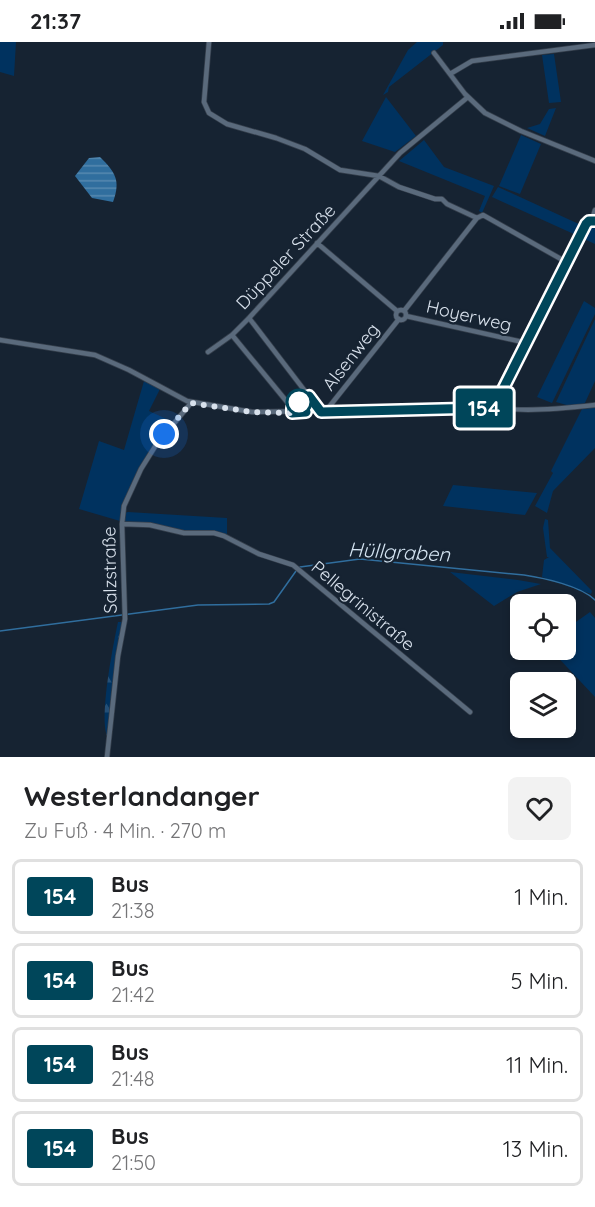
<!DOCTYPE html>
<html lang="de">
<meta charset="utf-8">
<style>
:root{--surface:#fff;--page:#f2f2f2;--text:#202124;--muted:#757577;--line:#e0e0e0}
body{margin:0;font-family:Quicksand,sans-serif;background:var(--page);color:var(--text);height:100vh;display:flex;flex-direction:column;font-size:22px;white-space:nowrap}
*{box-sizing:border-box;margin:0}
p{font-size:20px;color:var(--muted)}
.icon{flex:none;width:33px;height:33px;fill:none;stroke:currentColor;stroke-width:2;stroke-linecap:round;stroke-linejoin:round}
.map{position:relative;height:715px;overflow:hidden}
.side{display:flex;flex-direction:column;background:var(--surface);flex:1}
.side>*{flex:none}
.badge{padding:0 12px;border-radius:4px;font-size:21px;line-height:39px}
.fabs{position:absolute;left:510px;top:552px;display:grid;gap:12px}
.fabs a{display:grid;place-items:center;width:66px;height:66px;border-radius:9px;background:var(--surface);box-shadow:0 3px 9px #0003;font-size:30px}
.you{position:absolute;width:30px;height:30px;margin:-15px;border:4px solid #fff;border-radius:50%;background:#1a73e8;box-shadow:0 0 0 9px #1a73e833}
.map>.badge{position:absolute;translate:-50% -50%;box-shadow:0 0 0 3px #fff}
.round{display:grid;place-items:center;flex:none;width:63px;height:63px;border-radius:9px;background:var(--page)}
.head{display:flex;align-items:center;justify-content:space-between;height:102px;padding:0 24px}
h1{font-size:28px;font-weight:700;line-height:45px}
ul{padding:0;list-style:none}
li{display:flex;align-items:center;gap:18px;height:75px;margin:0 12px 9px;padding:0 12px;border:3px solid var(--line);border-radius:9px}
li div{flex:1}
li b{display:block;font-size:22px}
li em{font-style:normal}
li .badge{min-width:66px;font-weight:700;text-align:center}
.status{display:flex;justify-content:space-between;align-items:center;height:42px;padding:0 30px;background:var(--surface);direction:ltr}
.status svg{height:16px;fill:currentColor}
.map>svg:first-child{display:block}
</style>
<div class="status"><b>21:37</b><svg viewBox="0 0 49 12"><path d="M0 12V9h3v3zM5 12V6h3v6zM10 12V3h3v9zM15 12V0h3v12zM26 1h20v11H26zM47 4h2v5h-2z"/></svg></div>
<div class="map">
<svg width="595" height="715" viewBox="0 0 595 715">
<defs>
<pattern id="forest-firs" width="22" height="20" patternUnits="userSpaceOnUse" patternTransform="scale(1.5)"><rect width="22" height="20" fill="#00325f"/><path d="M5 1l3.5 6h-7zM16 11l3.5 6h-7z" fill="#244f76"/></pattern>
<pattern id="water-rules" width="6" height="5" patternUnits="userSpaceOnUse" patternTransform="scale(1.5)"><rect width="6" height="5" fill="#306e9e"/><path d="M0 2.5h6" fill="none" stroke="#5789b0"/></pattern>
</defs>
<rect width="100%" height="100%" fill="#162332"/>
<path fill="#00325f" d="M0 0H16L14 34 0 30Z
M417 0H443V3L389 45 388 50 383 53 408 8Z
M554 12 561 60 549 61 542 13Z
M386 55 416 94 395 110 362 99Z
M556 66 545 94 527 86 540 82 549 67Z
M521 93 541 102 520 152 499 144Z
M424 98 444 125 494 144 482 171 479 169 485 154 399 119Z
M498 145 581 183 576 193 492 155Z
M593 180 595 181V202L584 197Z
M584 259 595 266V272L552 361 537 355Z
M595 277V339L584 363 570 364 556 360Z
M144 339 160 347 149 369 171 379 151 407 140 427 120 479 79 467 99 399 124 408Z
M595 365V406L553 449 547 471 535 464 553 431 551 429 582 367Z
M453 443 537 451 525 473 443 464Z
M128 470 227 476V494L185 490 127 481 124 479 125 471Z
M545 477 548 478 550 506 592 549 591 552 542 535 544 518 549 515H547L543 486Z
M450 530 518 538 541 542 517 550 494 564Z
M590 570 595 576V655L551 608H566V587Z"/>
<path fill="url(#forest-firs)" d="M118 580H123L107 694C99 674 113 604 118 580Z"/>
<path fill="url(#water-rules)" d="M100 115C115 130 121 138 113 160L92 156 75 134 89 116Z"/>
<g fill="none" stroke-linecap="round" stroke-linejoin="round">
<path stroke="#306e9e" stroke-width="1.5" d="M300 525 360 517 524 533C544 536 581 544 595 558
M0 589 198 563 269 562 274 560 296 529"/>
<defs>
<path id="minor" d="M209 0 204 60 209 71 227 82 276 96 305 107 340 128 379 134 399 145 435 157H442L447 162 477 176 483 173 568 221
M434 11 465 52 485 71 521 89 595 119
M450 32 472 19 595 3
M317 201 397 269
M396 273a5 5 0 1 1 10 0a5 5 0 1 1-10 0Z
M404 269 477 176
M406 274 527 301
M249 276 321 370
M232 293 292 366V371
M0 298 95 313 129 328 187 359 252 370 483 366 494 362
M208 310 232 293 249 276 400 111 468 55
M494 362 510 334 586 182 592 178 595 168
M494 362C505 373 577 365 595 363
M292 366 305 356 309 354
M325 370 399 277
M122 482 150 483 184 491H214L224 494 259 512 293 523 470 670
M107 715 118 614 125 577 122 482 124 464 141 427 156 403 191 361"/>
</defs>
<use href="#minor" stroke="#353f4c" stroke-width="6"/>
<use href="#minor" stroke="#5a6a7c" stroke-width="4.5"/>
</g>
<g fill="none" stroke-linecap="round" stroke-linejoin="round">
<defs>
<path id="line" d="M306 370 292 371V366L304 356 309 354 321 370 483 366 491 364 497 359 586 182 589 179H595"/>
</defs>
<use href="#line" stroke="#fff" stroke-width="14"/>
<use href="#line" stroke="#00465a" stroke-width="9"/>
<path stroke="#d8e1ec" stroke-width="6" stroke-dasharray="0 10.8" d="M164 392 191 361 252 370 292 371V366L299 360"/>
</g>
<circle fill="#fff" stroke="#00465a" stroke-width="3" cx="299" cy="360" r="12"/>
<g text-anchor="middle" stroke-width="4.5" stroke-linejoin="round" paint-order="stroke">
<g font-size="18" fill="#d8e1ec" stroke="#162332">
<text transform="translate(286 215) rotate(-47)" y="6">Düppeler Straße</text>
<text transform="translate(469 274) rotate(13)" y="6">Hoyerweg</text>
<text transform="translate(351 315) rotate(-52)" y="6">Alsenweg</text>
<text transform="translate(110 528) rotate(-91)" y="6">Salzstraße</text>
<text transform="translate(363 564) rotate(40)" y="6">Pellegrinistraße</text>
</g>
<g font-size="20" font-style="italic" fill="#d5e5f3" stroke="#162332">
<text transform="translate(399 510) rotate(3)" y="7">Hüllgraben</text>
</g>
</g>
</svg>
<div class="fabs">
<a><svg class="icon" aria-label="locate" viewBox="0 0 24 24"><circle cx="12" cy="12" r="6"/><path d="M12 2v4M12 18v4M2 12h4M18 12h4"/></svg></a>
<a><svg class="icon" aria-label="layers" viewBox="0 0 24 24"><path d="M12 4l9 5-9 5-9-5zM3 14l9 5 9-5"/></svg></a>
</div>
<div class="you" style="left:164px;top:392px"></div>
<b class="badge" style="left:484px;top:366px;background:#00465a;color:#fff">154</b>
</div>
<section class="side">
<div class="head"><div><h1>Westerlandanger</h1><p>Zu Fuß · 4 Min. · 270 m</p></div><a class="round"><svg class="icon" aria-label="heart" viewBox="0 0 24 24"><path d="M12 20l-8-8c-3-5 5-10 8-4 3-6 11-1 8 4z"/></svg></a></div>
<ul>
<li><span class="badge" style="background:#00465a;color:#fff">154</span><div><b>Bus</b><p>21:38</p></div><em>1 Min.</em></li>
<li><span class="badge" style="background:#00465a;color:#fff">154</span><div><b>Bus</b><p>21:42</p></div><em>5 Min.</em></li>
<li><span class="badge" style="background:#00465a;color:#fff">154</span><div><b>Bus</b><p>21:48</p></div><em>11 Min.</em></li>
<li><span class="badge" style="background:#00465a;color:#fff">154</span><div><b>Bus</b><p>21:50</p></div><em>13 Min.</em></li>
</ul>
</section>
